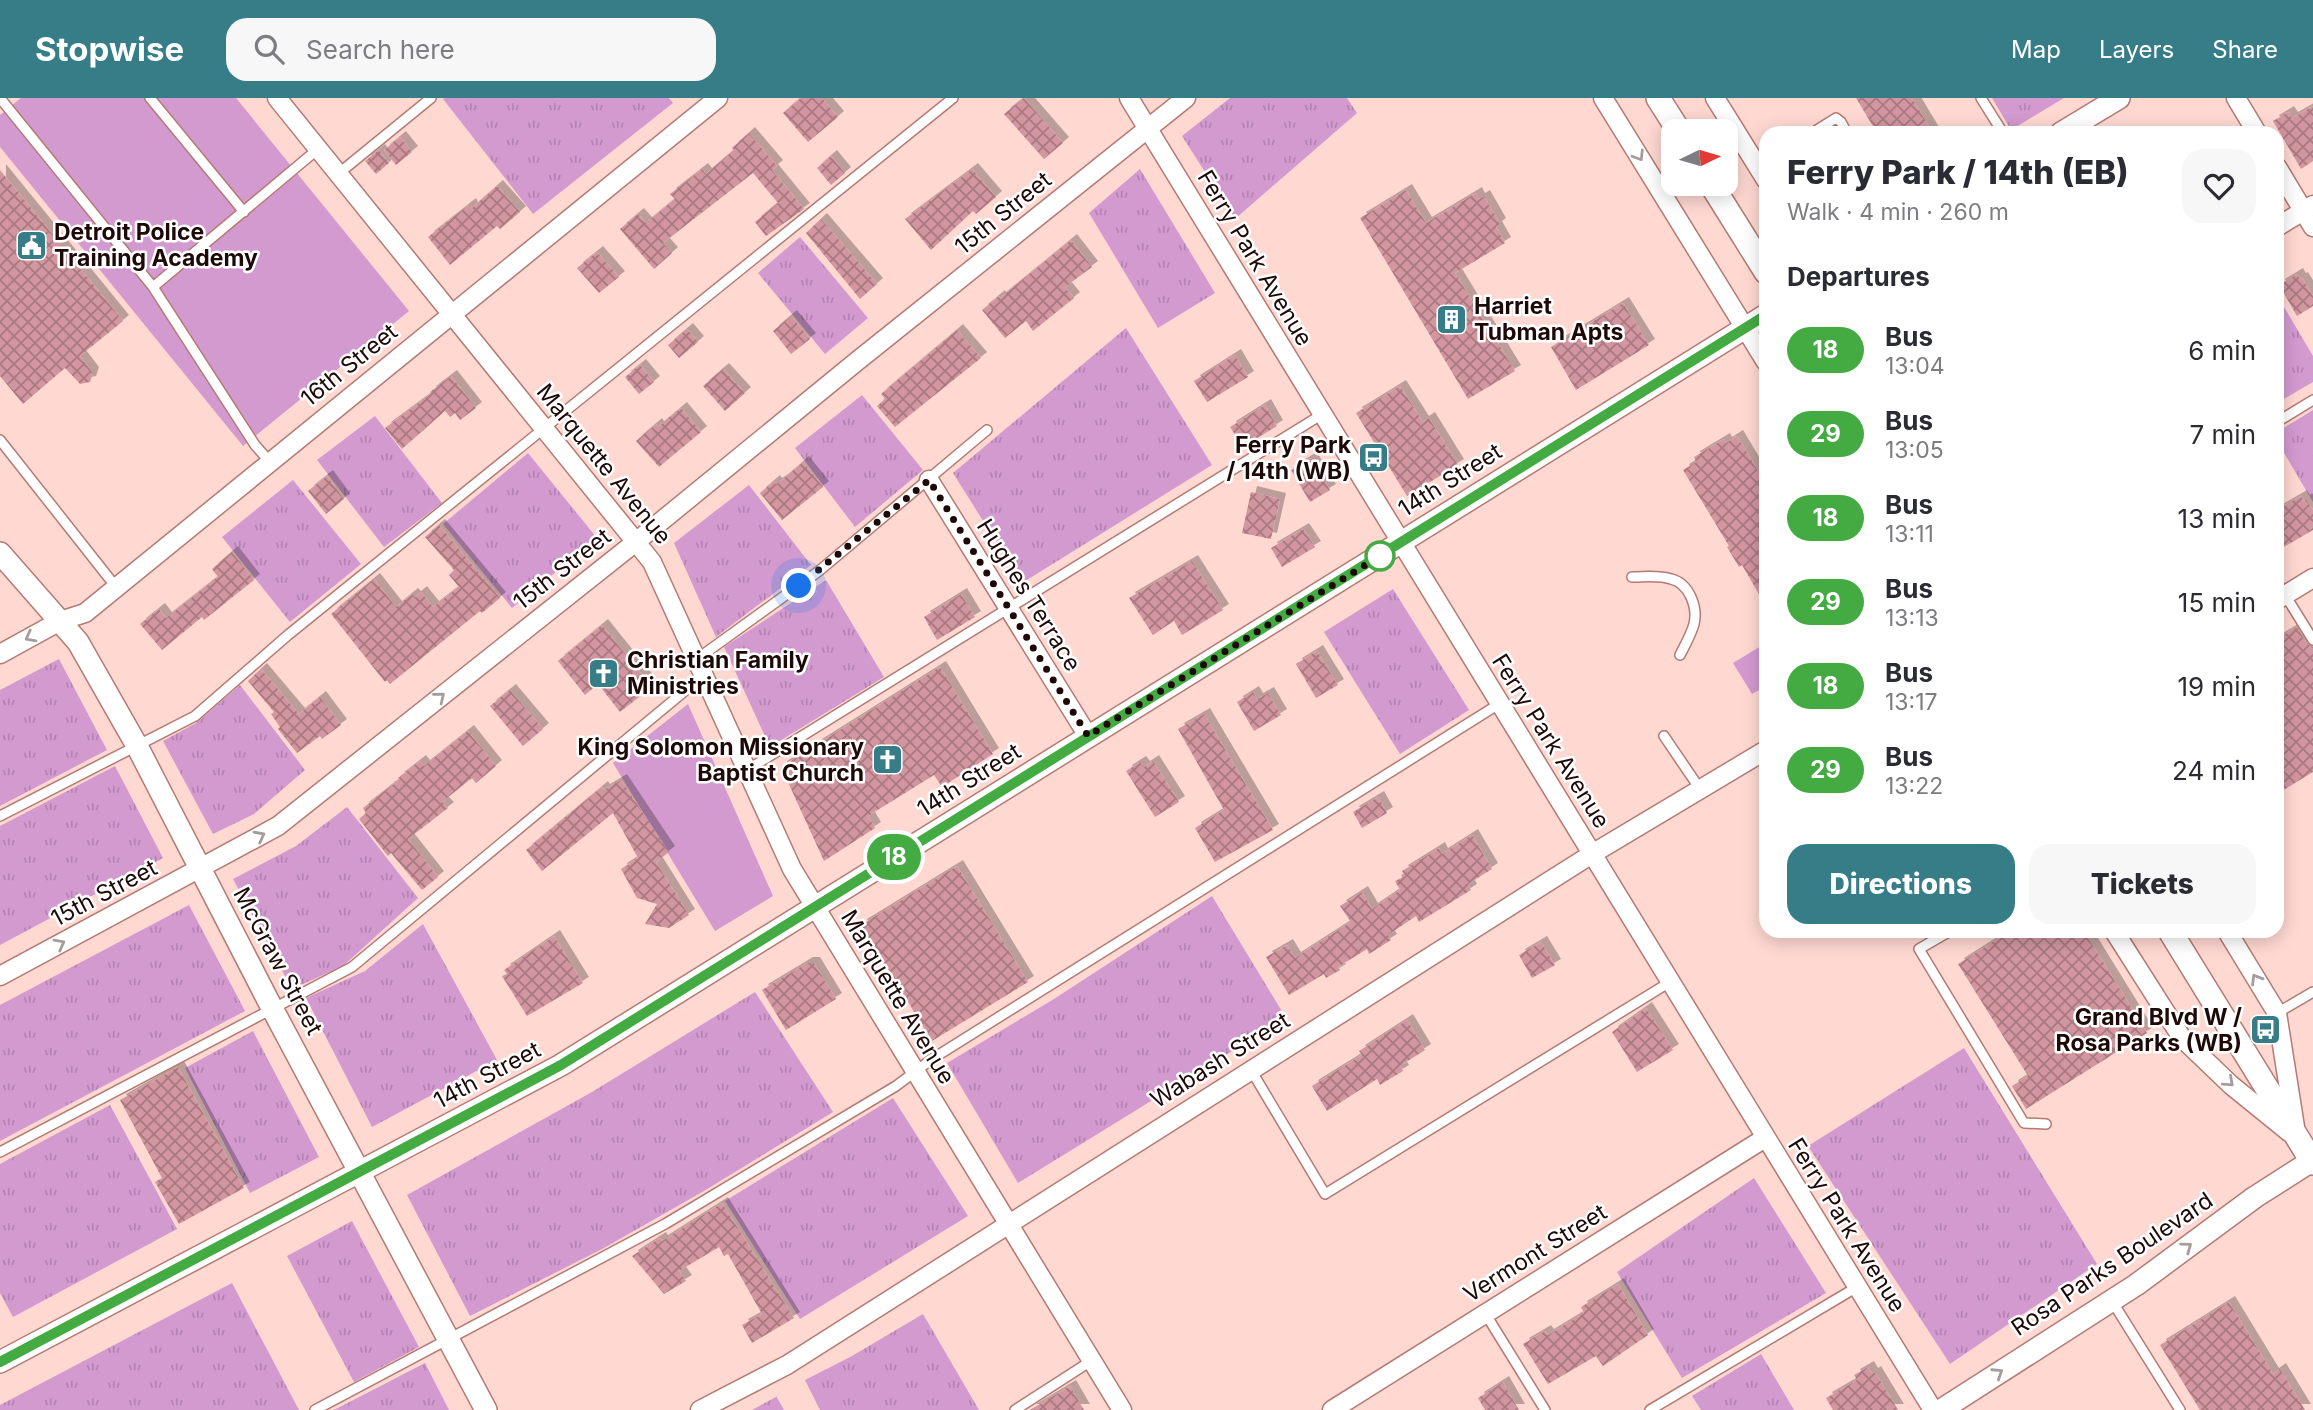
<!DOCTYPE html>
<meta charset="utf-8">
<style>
:root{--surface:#fff;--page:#f7f7f7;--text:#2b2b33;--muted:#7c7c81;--accent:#367d87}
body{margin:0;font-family:Inter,sans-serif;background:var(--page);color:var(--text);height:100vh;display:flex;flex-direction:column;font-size:26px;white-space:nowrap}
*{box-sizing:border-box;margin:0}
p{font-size:23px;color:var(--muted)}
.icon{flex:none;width:38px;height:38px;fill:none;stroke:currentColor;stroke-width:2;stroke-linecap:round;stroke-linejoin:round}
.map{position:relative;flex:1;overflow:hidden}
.side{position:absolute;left:1759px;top:28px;width:525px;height:812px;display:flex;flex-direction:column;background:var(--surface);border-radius:21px;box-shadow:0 4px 18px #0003}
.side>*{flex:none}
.badge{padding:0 14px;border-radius:23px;font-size:24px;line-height:46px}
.needle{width:46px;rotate:85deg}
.controls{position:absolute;left:1661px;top:21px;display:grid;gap:14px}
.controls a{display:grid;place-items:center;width:77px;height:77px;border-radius:14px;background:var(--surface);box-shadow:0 4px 18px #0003;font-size:35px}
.you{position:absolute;width:35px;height:35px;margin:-18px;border:5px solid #fff;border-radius:50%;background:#1a73e8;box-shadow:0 0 0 10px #1a73e833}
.map>.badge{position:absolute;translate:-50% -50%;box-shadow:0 0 0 4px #fff}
h2{padding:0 28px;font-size:26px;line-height:63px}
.round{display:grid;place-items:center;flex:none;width:74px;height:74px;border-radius:21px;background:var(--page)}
.head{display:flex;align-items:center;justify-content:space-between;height:119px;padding:0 28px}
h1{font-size:33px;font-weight:800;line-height:52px}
.button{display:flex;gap:14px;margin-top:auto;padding:14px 28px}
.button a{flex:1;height:80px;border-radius:21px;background:var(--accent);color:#fff;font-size:28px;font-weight:800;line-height:80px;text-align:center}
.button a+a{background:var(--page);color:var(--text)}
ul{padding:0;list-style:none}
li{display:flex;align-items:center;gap:21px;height:84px;padding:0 28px}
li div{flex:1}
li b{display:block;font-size:26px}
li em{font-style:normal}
li .badge{min-width:77px;font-weight:700;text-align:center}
header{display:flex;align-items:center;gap:42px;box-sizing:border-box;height:98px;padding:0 35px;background:var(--accent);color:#fff}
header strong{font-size:33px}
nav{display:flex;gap:38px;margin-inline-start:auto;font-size:24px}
.search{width:490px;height:63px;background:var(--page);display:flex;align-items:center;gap:18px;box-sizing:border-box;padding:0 24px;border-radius:21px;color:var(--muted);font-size:26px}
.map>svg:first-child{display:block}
</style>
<header>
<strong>Stopwise</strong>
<div class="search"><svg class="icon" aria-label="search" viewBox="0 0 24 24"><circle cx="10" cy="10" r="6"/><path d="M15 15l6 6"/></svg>Search here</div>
<nav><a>Map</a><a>Layers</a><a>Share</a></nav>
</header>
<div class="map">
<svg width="2313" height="1312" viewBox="0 0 2313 1312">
<defs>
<pattern id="grass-tufts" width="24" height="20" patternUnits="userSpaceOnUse" patternTransform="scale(1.75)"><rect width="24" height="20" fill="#d39ad0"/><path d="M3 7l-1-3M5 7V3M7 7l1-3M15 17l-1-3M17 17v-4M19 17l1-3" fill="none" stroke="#b583b1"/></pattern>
<pattern id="building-cross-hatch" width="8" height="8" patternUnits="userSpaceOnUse" patternTransform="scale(1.75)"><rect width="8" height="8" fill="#d296a0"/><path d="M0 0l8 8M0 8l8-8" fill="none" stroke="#aa7980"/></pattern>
<filter id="shadow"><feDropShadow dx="6" dy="-6" stdDeviation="0" flood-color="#0004"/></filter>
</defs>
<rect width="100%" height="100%" fill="#ffd8d2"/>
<path fill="url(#grass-tufts)" d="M445 0H669L673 5 533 116 443 1Z
M1230 0H1347L1357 15 1235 121 1182 38Z
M1992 0H2064L2011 32Z
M1140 71 1215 195 1158 230 1089 115Z
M800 139 868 220 825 256 758 175Z
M2277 197 2313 258V284L2277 305Z
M1126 230 1212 367 1022 485 953 375Z
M862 297 923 372 855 429 795 350Z
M2313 312V404L2277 343V334Z
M375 318 442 405 384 449 317 362Z
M528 355 597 440 512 510 443 426Z
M293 382 361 466 290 524 222 439Z
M749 387 811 467 716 539 674 445Z
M826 482 884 579 770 649 724 549Z
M1393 491 1469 612 1400 656 1324 534Z
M59 561 107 652 0 708V592Z
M240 587 305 672 254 716 213 736 163 643 196 625Z
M115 668 163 760 0 847V728Z
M347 709 418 800 343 868 292 891 233 781 296 748Z
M1212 798 1286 920 1018 1085 947 965 1054 901Z
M189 807 245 913 0 1043V907Z
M423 826 497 962 372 1029 306 900 365 873Z
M755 894 833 1014 704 1093 604 1150 470 1218 407 1097 592 994Z
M253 933 319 1059 250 1095 185 970Z
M1964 950 2097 1166 1950 1266 1808 1048Z
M893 1000 968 1118 800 1221 725 1103Z
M110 1007 177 1131 13 1219 0 1195V1066Z
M1754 1080 1826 1195 1682 1280 1617 1174Z
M352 1123 419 1249 354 1284 287 1158Z
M232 1185 299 1312H0V1307Z
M923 1216 979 1312H820L805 1282 852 1258Z
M1761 1256 1794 1312H1701L1692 1298Z
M425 1265 449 1312H334Z
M776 1298 784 1312H752L776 1299Z"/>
<path fill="#d39ad0" d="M21 0H236L409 213 243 348 0 49V17Z
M1766 545V588L1752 596 1733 565Z
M688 606 773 798 715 833 613 665Z"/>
<path fill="url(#building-cross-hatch)" filter="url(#shadow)" d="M801 0H822L838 19 808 44 783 15Z
M1024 0 1063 45 1044 61 1004 16Z
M1856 0H1912L1933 35H1877Z
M2313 8V63L2301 71 2273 23 2288 14 2292 20Z
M749 35 777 68 772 72 804 111 766 138 755 124 778 105 753 75 663 145 672 155 654 171 620 131 638 116 646 125 675 101 670 96 702 71 706 76 734 52 732 50Z
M400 39 412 54 396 67 384 52Z
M379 52 389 65 376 76 365 63Z
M831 58 845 75 831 87 817 70Z
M972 71 996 99 976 116 973 113 931 152 905 121Z
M0 72 123 223 80 258 93 275 90 284 80 286 65 270 23 306 0 278Z
M497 88 520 114 500 131 497 128 450 167 428 139 470 106 472 110Z
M1406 92 1426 125 1476 95 1479 101 1484 98 1500 126 1496 129 1505 145 1455 175 1515 273 1468 301 1360 120Z
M821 121 877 186 860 201 806 135Z
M1071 142 1092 169 1065 189 1074 200 1033 233 1026 223 1005 240 982 212 999 198 1000 200Z
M597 154 619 179 599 195 577 170Z
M2297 176 2300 181 2302 180 2313 198V208L2297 218 2279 187Z
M1623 205 1649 247 1576 292 1551 249Z
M791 218 810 241 791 256 773 233Z
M687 231 698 244 679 260 668 247Z
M957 232 981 260 895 329 877 308 885 301 881 296Z
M1235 257 1248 279 1207 304 1194 283Z
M640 267 654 284 639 296 625 279Z
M723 271 745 295 725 313 703 288Z
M451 278 476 310 460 322 455 315 450 319 445 313 402 351 385 330 431 296 430 294Z
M1400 288 1423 324 1429 320 1458 367 1407 398 1356 315Z
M1265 307 1277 328 1243 349 1230 329Z
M681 310 701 334 659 369 636 343 656 326 658 329Z
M1737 338 1766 386V508L1742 467 1739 469 1727 449 1729 448 1683 372 1696 364 1694 359 1724 341 1726 345Z
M1311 360 1330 392 1310 404 1291 372Z
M803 364 823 389 782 422 760 395 774 383 776 386 782 382Z
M327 378 344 401 326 416 308 393Z
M1251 394 1280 401 1271 441 1242 435Z
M2301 398 2304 403 2306 401 2313 412V432L2277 453V412Z
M439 427 500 500 482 515 480 513 390 586 387 582 385 584 331 516 374 481 396 509 412 496 415 499 421 494 433 509 459 489 449 477 454 472 425 439Z
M1303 431 1315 449 1282 469 1271 450Z
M232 454 254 482 204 522 202 519 162 552 140 526 159 511 166 520 218 479 212 471Z
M1192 463 1223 512 1182 537 1174 523 1153 537 1129 500Z
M961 496 975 519 937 542 924 519Z
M602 527 652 589 620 614 598 586 585 597 558 563Z
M2297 529 2307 546 2313 549V674L2277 696V541Z
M1317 553 1338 587 1316 600 1296 566Z
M940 569 993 656 942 689 934 677 868 718 875 730 824 763 781 669Z
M261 571 299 616 320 599 341 627 322 641 320 638 297 655 278 631 280 629 271 616 274 614 248 583Z
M510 592 543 631 523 648 490 608Z
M1253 594 1257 601 1268 595 1281 617 1254 633 1237 604Z
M1204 616 1273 732 1215 764 1195 730 1224 712 1178 631Z
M468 633 496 668 476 685 472 680 442 704 448 710 408 741 438 779 422 792 391 755 388 758 359 721 366 715 363 710 400 681 398 680 420 663 424 668Z
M1153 663 1179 704 1155 719 1126 673 1140 664 1144 669Z
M621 682 669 754 656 764 689 817 669 830 645 826 657 806 637 800 621 771 638 760 613 715 542 773 526 752 602 689 604 692Z
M1378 699 1387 715 1362 730 1353 714Z
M1472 737 1492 771 1468 786 1471 792 1419 824 1416 818 1388 837 1391 842 1369 856 1367 851 1338 869 1340 872 1326 880 1324 876 1289 897 1266 859 1287 847 1295 860 1351 824 1340 808 1362 794 1372 811 1400 792 1395 783 1405 778 1402 773 1439 750 1442 756Z
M957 768 1028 884 932 943 861 827Z
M2010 833H2084L2147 935 2026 1011 2012 988 2028 978 1958 866Z
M554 838 583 885 527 918 502 878 507 876 504 872Z
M1541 844 1555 867 1532 880 1519 857Z
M807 865H814L836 901 786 932 762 892Z
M1646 910 1673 952 1637 974 1612 934Z
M1407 922 1425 952 1400 968 1403 973 1380 987 1377 981 1327 1013 1312 988 1362 957 1359 953Z
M178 969 244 1090 179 1126 155 1084 162 1080 120 1002Z
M722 1105 794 1220 752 1245 742 1227 762 1216 728 1156 724 1158 719 1149 679 1173 686 1183 664 1196 632 1158 660 1140 662 1143Z
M1618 1186 1648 1237 1603 1268 1596 1258 1548 1286 1523 1246 1545 1233 1548 1237 1584 1215 1581 1209Z
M2229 1204 2273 1276 2280 1271 2305 1312H2200L2160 1247Z
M1868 1269 1872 1276 1875 1274 1898 1312H1833L1826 1300 1857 1282 1854 1277Z
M1503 1284 1519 1312H1485L1478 1300Z
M1070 1288 1084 1312H1030Z"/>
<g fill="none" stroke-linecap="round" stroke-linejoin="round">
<defs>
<path id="service" d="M0 0 153 189 255 347 270 364
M150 0 244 114
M1981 0 2003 35
M1812 35 1836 20 1841 24 1847 35
M338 76 431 0
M153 189 318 51
M2277 324 2313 302
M0 342 116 489
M1632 479C1645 479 1659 477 1671 481 1689 485 1698 509 1694 526 1691 537 1685 547 1680 557
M2277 484 2313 542
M697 561 819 473 987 332
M1664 638 1700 691
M747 672 1321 317
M0 718 195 618 288 537 953 0
M1950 833 1919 851 2024 1025 2046 1026
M2277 915 2313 894
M1251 972 1325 1096 1670 884
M0 1054 352 869 704 577
M2112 1203 2180 1312
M1485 1215 1545 1312
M315 1312 665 1126 896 988 932 961 1499 606
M1015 1312 1091 1263
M1650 1312 1857 1189"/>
<path id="minor" d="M277 0 652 464 792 771 1122 1312
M1129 0 1933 1312
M1603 0 1766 264
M1715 0 1766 82
M2236 0 2257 35
M2277 69 2313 129
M2277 129 2313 107
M929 382 1088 638
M2277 502 2313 480
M0 556 60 523 85 515 718 0
M2114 833 2182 940 2231 987 2289 1034
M2227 833 2277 915 2295 1029
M0 878 278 728 637 443 856 264 1186 0
M700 1312 787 1267 1592 756 1766 652
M1332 1312 1765 1040"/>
<path id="tertiary" d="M2061 35 2119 0
M0 455 78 544 136 646 272 910 486 1312
M0 1264 561 967 1766 217
M1941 1312 2136 1187 2255 1099 2313 1062"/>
<path id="secondary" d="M1658 0 1679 33
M1711 86 1766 174
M2170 833 2313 1065"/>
</defs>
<use href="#service" stroke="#b47a73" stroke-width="12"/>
<use href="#minor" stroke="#b47a73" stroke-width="21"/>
<use href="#tertiary" stroke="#b47a73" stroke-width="24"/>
<use href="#secondary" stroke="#b47a73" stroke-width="26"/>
<use href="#service" stroke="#fff" stroke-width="9"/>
<use href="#minor" stroke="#fff" stroke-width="18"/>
<use href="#tertiary" stroke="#fff" stroke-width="21"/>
<use href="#secondary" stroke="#fff" stroke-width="23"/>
</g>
<defs><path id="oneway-chevron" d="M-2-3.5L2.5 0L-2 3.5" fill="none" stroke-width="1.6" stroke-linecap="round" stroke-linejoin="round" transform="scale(1.75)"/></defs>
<g stroke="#a59d9c">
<use href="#oneway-chevron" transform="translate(1639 58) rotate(58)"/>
<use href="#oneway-chevron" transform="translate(30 539) rotate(152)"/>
<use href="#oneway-chevron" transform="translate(440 599) rotate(-39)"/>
<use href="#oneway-chevron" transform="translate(260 738) rotate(-28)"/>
<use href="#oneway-chevron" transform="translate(60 846) rotate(-28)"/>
<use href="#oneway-chevron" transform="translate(2256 881) rotate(-121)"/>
<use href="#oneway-chevron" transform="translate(2229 984) rotate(42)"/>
<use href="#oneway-chevron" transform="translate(2187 1149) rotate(-36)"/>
<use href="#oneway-chevron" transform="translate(1998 1275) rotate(-33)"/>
</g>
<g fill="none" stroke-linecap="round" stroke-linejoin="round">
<defs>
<path id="line" d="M0 1264 561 967 1766 217"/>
</defs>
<use href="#line" stroke="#fff" stroke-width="16"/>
<use href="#line" stroke="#44aa42" stroke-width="10"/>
<path stroke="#1d0907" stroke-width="7" stroke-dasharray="0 12.6" d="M799 488 929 382 1088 638 1380 458"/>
</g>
<defs>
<symbol id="civic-square" viewBox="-11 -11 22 22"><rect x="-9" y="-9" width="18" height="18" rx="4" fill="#367d87" stroke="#fff"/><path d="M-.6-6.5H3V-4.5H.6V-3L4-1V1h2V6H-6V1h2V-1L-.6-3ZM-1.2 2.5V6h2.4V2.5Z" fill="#fff"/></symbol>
<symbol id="building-square" viewBox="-11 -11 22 22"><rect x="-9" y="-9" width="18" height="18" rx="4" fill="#367d87" stroke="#fff"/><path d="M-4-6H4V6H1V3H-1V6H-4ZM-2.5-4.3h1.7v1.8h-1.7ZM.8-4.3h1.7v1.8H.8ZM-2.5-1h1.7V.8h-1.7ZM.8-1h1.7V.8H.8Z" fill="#fff"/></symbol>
<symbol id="bus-square" viewBox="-11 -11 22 22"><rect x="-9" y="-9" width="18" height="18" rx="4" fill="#367d87" stroke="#fff"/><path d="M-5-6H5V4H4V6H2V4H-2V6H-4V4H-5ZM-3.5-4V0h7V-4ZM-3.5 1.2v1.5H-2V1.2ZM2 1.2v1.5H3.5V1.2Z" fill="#fff"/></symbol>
<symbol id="church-square" viewBox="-11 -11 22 22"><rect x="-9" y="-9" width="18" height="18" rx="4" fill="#367d87" stroke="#fff"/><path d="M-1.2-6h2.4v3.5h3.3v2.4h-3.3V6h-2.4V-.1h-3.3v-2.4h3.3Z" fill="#fff"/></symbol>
</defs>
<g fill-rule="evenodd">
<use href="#civic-square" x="14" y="130" width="35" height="35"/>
<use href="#building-square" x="1434" y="204" width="35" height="35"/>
<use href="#bus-square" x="1356" y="342" width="35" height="35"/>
<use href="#church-square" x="586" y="558" width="35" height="35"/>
<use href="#church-square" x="870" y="644" width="35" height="35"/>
<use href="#bus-square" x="2248" y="914" width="35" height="35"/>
</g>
<circle fill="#fff" stroke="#44aa42" stroke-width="3.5" cx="1380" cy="458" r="14"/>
<g text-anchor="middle" stroke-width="5" stroke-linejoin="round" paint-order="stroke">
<g font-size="23" fill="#1d0907" stroke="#fff">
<text transform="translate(1003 115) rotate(-39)" y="8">15th Street</text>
<text transform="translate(1255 160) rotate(59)" y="8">Ferry Park Avenue</text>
<text transform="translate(349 267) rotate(-39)" y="8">16th Street</text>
<text transform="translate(604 366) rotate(51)" y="8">Marquette Avenue</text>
<text transform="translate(1450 382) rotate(-32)" y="8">14th Street</text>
<text transform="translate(562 471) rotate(-38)" y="8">15th Street</text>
<text transform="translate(1029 497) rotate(58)" y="8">Hughes Terrace</text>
<text transform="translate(1551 643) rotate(58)" y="8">Ferry Park Avenue</text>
<text transform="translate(969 682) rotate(-32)" y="8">14th Street</text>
<text transform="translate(104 795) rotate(-28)" y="8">15th Street</text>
<text transform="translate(278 863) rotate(62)" y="8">McGraw Street</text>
<text transform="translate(898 899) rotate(59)" y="8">Marquette Avenue</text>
<text transform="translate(1220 962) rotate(-32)" y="8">Wabash Street</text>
<text transform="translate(487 977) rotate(-28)" y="8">14th Street</text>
<text transform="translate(1847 1127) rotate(58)" y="8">Ferry Park Avenue</text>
<text transform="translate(1535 1155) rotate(-32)" y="8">Vermont Street</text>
<text transform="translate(2112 1166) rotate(-34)" y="8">Rosa Parks Boulevard</text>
</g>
<g font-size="23" font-weight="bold" fill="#1d0907" stroke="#fff" text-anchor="start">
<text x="54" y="142">Detroit Police<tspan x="54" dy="26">Training Academy</tspan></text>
<text x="1474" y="216">Harriet<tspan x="1474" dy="26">Tubman Apts</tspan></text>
<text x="1351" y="355" text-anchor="end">Ferry Park<tspan x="1351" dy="26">/ 14th (WB)</tspan></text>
<text x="627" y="570">Christian Family<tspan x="627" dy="26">Ministries</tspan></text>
<text x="864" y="657" text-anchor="end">King Solomon Missionary<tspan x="864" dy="26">Baptist Church</tspan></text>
<text x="2242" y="927" text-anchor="end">Grand Blvd W /<tspan x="2242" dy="26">Rosa Parks (WB)</tspan></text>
</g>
</g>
</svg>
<div class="controls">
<a><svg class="needle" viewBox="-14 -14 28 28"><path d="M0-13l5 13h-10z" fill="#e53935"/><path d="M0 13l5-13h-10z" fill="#7c7c81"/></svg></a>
</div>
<div class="you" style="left:799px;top:488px"></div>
<b class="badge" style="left:894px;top:759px;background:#44aa42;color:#fff">18</b>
<section class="side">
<div class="head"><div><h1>Ferry Park / 14th (EB)</h1><p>Walk · 4 min · 260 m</p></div><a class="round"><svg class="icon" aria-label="heart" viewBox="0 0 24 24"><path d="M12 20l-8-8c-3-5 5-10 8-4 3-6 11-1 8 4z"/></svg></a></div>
<h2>Departures</h2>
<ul>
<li><span class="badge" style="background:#44aa42;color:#fff">18</span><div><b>Bus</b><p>13:04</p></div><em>6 min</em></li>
<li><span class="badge" style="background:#44aa42;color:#fff">29</span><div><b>Bus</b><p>13:05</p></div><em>7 min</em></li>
<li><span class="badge" style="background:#44aa42;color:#fff">18</span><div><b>Bus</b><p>13:11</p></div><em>13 min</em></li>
<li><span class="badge" style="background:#44aa42;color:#fff">29</span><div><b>Bus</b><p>13:13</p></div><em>15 min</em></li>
<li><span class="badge" style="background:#44aa42;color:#fff">18</span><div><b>Bus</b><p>13:17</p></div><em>19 min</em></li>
<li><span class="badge" style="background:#44aa42;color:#fff">29</span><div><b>Bus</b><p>13:22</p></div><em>24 min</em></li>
</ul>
<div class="button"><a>Directions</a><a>Tickets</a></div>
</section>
</div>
